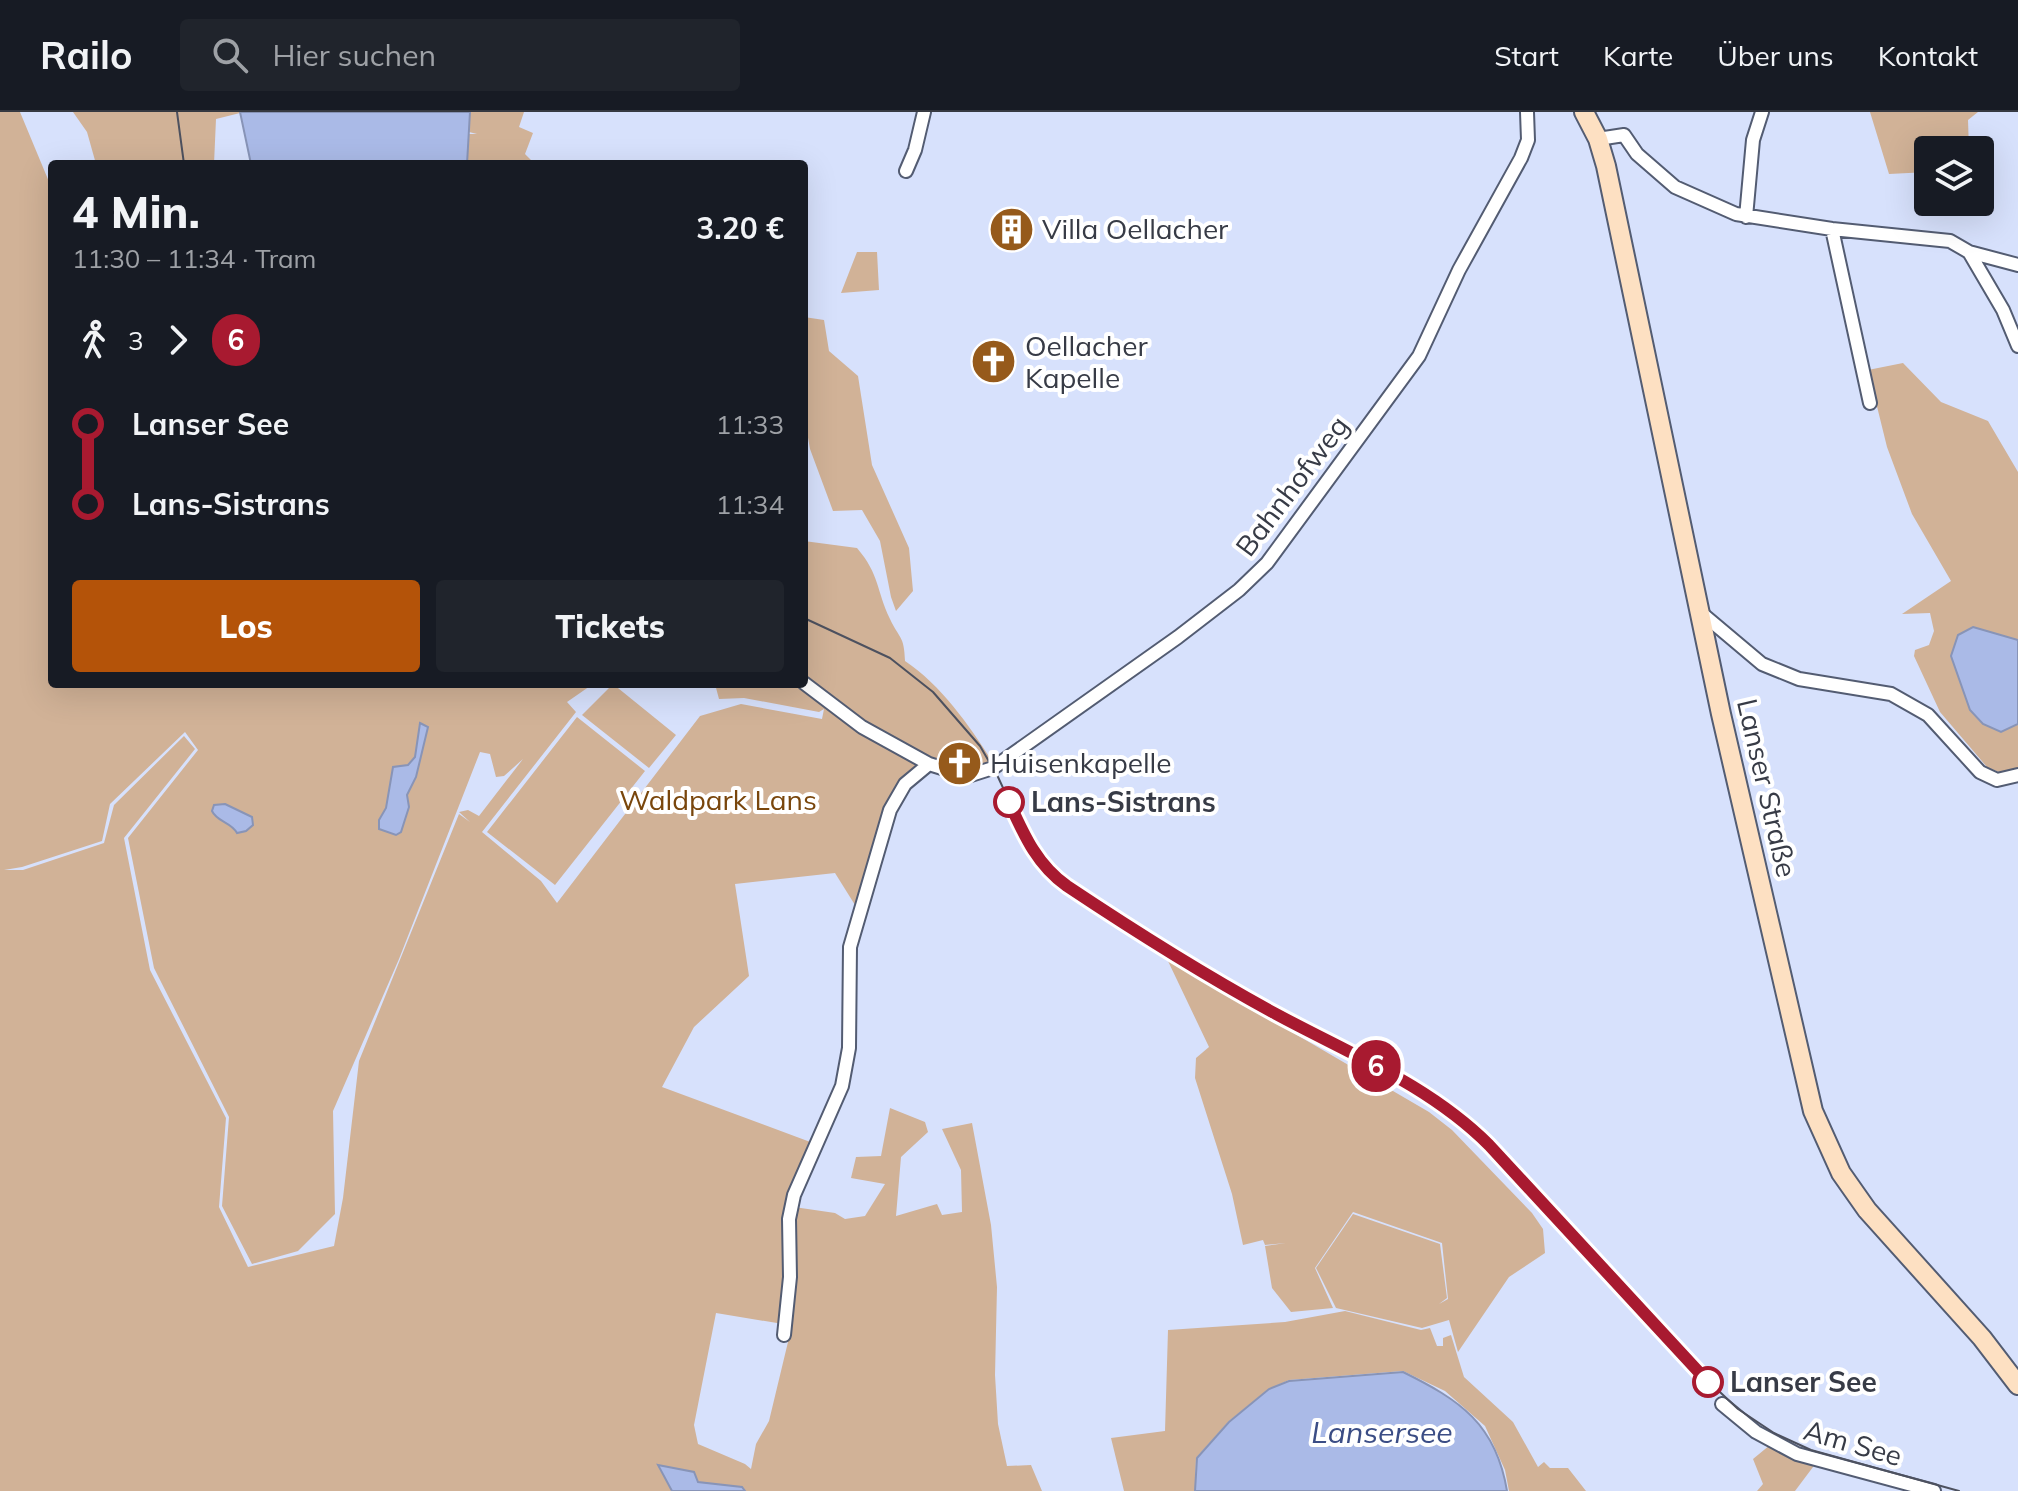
<!DOCTYPE html>
<html lang="de">
<meta charset="utf-8">
<style>
:root{--surface:#171b24;--page:#20242c;--text:#f1f3f6;--muted:#9ea1a6;--line:#363941;--accent:#b45309}
body{margin:0;font-family:Mulish,sans-serif;background:var(--page);color:var(--text);height:100vh;display:flex;flex-direction:column;font-size:30px;white-space:nowrap}
*{box-sizing:border-box;margin:0}
p{font-size:26px;color:var(--muted)}
.icon{flex:none;width:44px;height:44px;fill:none;stroke:currentColor;stroke-width:2;stroke-linecap:round;stroke-linejoin:round}
.map{position:relative;flex:1;overflow:hidden}
.sheet{position:absolute;left:48px;top:48px;width:760px;height:528px;display:flex;flex-direction:column;background:var(--surface);border-radius:8px;box-shadow:0 8px 32px #0002}
.sheet>*{flex:none}
.badge{padding:0 16px;border-radius:26px;font-size:28px;line-height:52px}
.buttons{position:absolute;left:1914px;top:24px;display:grid;gap:16px}
.buttons a{display:grid;place-items:center;width:80px;height:80px;border-radius:8px;background:var(--surface);box-shadow:0 8px 32px #0002;font-size:40px}
.map>.badge{position:absolute;translate:-50% -50%;box-shadow:0 0 0 4px #fff}
.legs{display:flex;align-items:center;gap:12px;height:88px;padding:0 24px;font-size:26px}
.legs p{margin-inline-start:auto}
.head{display:flex;align-items:center;justify-content:space-between;height:136px;padding:0 24px}
h1{font-size:44px;font-weight:800;line-height:60px}
.cta{display:flex;gap:16px;margin-top:auto;padding:16px 24px}
.cta a{flex:1;height:92px;border-radius:8px;background:var(--accent);color:#fff;font-size:32px;font-weight:800;line-height:92px;text-align:center}
.cta a+a{background:var(--page);color:var(--text)}
ul{padding:0 24px;list-style:none}
li{display:flex;align-items:center;gap:28px;height:80px;font-size:30px}
li i{display:grid;place-items:center;width:12px;height:100%;margin:0 10px;background:currentColor}
li i::after{content:'';width:20px;height:20px;margin:-10px;border:6px solid;border-radius:50%;background:var(--surface)}
li p{margin-inline-start:auto}
li:first-child i{background:linear-gradient(#0000 50%,currentColor 0)}
li:last-child i{background:linear-gradient(currentColor 50%,#0000 0)}
header{display:flex;align-items:center;gap:48px;box-sizing:border-box;height:112px;padding:0 40px;background:var(--surface);border-bottom:2px solid var(--line)}
header strong{font-size:38px}
nav{display:flex;gap:44px;margin-inline-start:auto;font-size:28px}
.search{width:560px;height:72px;background:var(--page);display:flex;align-items:center;gap:20px;box-sizing:border-box;padding:0 28px;border-radius:8px;color:var(--muted);font-size:30px}
.map>svg:first-child{display:block}
</style>
<header>
<strong>Railo</strong>
<div class="search"><svg class="icon" aria-label="search" viewBox="0 0 24 24"><circle cx="10" cy="10" r="6"/><path d="M15 15l6 6"/></svg>Hier suchen</div>
<nav><a>Start</a><a>Karte</a><a>Über uns</a><a>Kontakt</a></nav>
</header>
<div class="map">
<svg width="2018" height="1379" viewBox="0 0 2018 1379">
<rect width="100%" height="100%" fill="#d7e1fc"/>
<path fill="#d1b297" fill-rule="evenodd" d="M0 0H20L52 77V572H593L567 590 576 600 482 720 541 769 557 791 700 604 741 592 822 607 824 597 819 600 744 586 719 587 715 572H804V429L857 436C880 463 876 478 890 507 900 528 904 523 905 549 941 573 969 613 992 649L968 659 917 655C885 679 882 714 871 751 867 765 861 779 855 793L835 761 735 772 749 864 694 915 662 975 813 1031 786 1092 788 1158 783 1212 716 1201 694 1313 698 1332 745 1352 751 1357 756 1332 769 1309 788 1230 794 1095 835 1101 845 1107 865 1104 885 1072 851 1066 856 1045 881 1044 890 996 925 1010 928 1020 901 1045 896 1104 937 1092 942 1103 962 1100 961 1058 942 1017 972 1011 991 1113 997 1175 995 1263 998 1312 1007 1354 1031 1353 1042 1379H745L741 1375 698 1370 659 1354 672 1379H0ZM185 620 198 638 128 726 154 856 229 1005 222 1094 252 1152 298 1139 335 1102 333 999 399 847 480 640 490 642 496 665 504 664 523 647 479 704 468 698 459 700 470 710 459 702 359 949 343 1086 334 1134 248 1155 219 1095 226 1006 150 858 124 726 195 637 184 624 114 693 104 731 23 758H4L22 755 102 729 110 692Z
M73 0H240V1L216 7 214 52H96L87 20Z
M470 0H524L519 15 533 21 525 42 535 52H467L469 22H477L469 20Z
M1870 0H1978L1968 8 1969 38H1928V60L1889 62Z
M857 140H877L879 178 841 181Z
M804 205 824 208 829 239 858 264 872 353 909 436 913 479 896 499 891 485 880 429 862 398 833 399 810 337 804 303Z
M1903 251 1941 290 1988 309 2018 360V656L2001 661 1987 655 1940 600 1914 544 1915 538 1929 533 1934 519 1930 501 1902 502 1951 469 1912 402 1887 335 1868 258Z
M613 572 676 623 649 656 582 603Z
M577 605 645 659 555 773 487 720Z
M1167 847 1429 1000 1452 1018 1532 1101 1543 1117 1545 1141 1509 1165 1458 1240 1449 1208 1422 1216 1336 1196 1316 1156 1353 1102 1440 1132 1447 1186 1439 1192 1448 1187 1442 1131 1353 1100 1315 1156 1333 1196 1291 1200 1272 1176 1265 1134 1286 1131 1265 1133 1263 1128 1243 1133 1232 1082 1195 966 1196 946 1209 935Z
M1345 1199 1421 1218 1430 1216 1437 1234H1443V1226L1451 1223 1464 1265 1513 1310 1538 1355 1544 1350 1550 1356H1568L1586 1379H1509L1505 1358 1485 1314 1445 1279 1403 1259 1289 1268 1269 1277 1229 1309 1196 1346 1195 1379H1124L1111 1326 1165 1319 1168 1218 1285 1210Z
M1770 1333 1816 1351 1795 1379H1757L1763 1372 1753 1347Z"/>
<path fill="#aabae7" stroke="#8894b7" stroke-width="2" d="M240 0H470L467 52H251Z
M1973 515 2018 528V612L2001 620 1983 612 1970 598 1951 544 1958 523Z
M420 611 428 615 416 665 407 683 409 695 401 720 396 723 379 717V708L386 696 393 655 408 653 415 645Z
M225 692 252 705 253 713 246 719 237 721C231 710 217 710 212 699L214 693Z
M1403 1260C1460 1288 1496 1312 1507 1379H1195L1197 1346 1229 1310 1269 1277 1289 1269Z
M658 1353 694 1360 698 1370 742 1375 745 1379H672Z"/>
<g fill="none" stroke-linecap="round" stroke-linejoin="round">
<defs>
<path id="minor" d="M1598 27 1624 23 1637 42 1675 75 1736 102 1832 117 1950 129 1969 140 2018 153
M906 59 915 38 924 0
M1746 105 1753 28 1762 0
M1832 117 1870 291
M1969 140 2003 198 2018 234
M1699 499 1762 552 1799 567 1891 582 1928 603 1980 660 1997 668 2018 663
M804 571 862 615 929 652 968 664 993 656 1178 525 1239 478 1267 451 1419 244 1459 158 1521 46 1528 28 1527 0
M784 1223 790 1165 789 1107 794 1083 842 974 849 936 850 835 890 698 905 672 929 652
M1722 1292 1756 1320 1797 1342 1934 1379"/>
<path id="secondary" d="M1584 0 1598 27 1606 54 1721 602 1813 999 1841 1061 1867 1098 1982 1226 2018 1273"/>
</defs>
<use href="#minor" stroke="#535c72" stroke-width="16"/>
<use href="#secondary" stroke="#535c72" stroke-width="22"/>
<use href="#minor" stroke="#fff" stroke-width="12"/>
<use href="#secondary" stroke="#fde0c2" stroke-width="18"/>
<path stroke="#4d515f" stroke-width="2" d="M177 0 184 52
M804 506 890 546 933 580 980 634 998 665 1030 734 1059 768 1269 898 1421 978 1462 1008 1489 1033 1688 1250 1738 1297 1774 1321 1811 1338 1959 1379"/>
</g>
<g fill="none" stroke-linecap="round" stroke-linejoin="round">
<defs>
<path id="line-1" d="M1009 690C1024 723 1037 753 1067 774 1133 818 1206 864 1276 902 1350 942 1429 973 1489 1033L1708 1270"/>
</defs>
<use href="#line-1" stroke="#fff" stroke-width="18"/>
<use href="#line-1" stroke="#a81a30" stroke-width="12"/>
</g>
<defs>
<symbol id="building-disc" viewBox="-11 -11 22 22"><circle r="9.5" fill="#965a1b" stroke="#fff"/><path d="M-4-6H4V6H1V3H-1V6H-4ZM-2.5-4.3h1.7v1.8h-1.7ZM.8-4.3h1.7v1.8H.8ZM-2.5-1h1.7V.8h-1.7ZM.8-1h1.7V.8H.8Z" fill="#fff"/></symbol>
<symbol id="church-disc" viewBox="-11 -11 22 22"><circle r="9.5" fill="#965a1b" stroke="#fff"/><path d="M-1.2-6h2.4v3.5h3.3v2.4h-3.3V6h-2.4V-.1h-3.3v-2.4h3.3Z" fill="#fff"/></symbol>
</defs>
<g fill-rule="evenodd">
<use href="#building-disc" x="986" y="92" width="51" height="51"/>
<use href="#church-disc" x="968" y="224" width="51" height="51"/>
<use href="#church-disc" x="934" y="626" width="51" height="51"/>
</g>
<g fill="#fff" stroke="#a81a30" stroke-width="4">
<circle cx="1009" cy="690" r="14"/>
<circle cx="1708" cy="1270" r="14"/>
</g>
<g text-anchor="middle" stroke-width="8" stroke-linejoin="round" paint-order="stroke">
<g font-size="28" fill="#373b46" stroke="#fff" text-anchor="start">
<text x="1042" y="127">Villa Oellacher</text>
<text x="1025" y="244">Oellacher<tspan x="1025" dy="32">Kapelle</tspan></text>
<text x="990" y="661">Huisenkapelle</text>
</g>
<g font-size="28" fill="#373b46" stroke="#fff">
<text transform="translate(1292 374) rotate(-53)" y="10">Bahnhofweg</text>
<text transform="translate(1767 676) rotate(77)" y="10">Lanser Straße</text>
<text transform="translate(1853 1331) rotate(16)" y="10">Am See</text>
</g>
<g font-size="28" fill="#79460c" stroke="#fff">
<text x="718" y="698">Waldpark Lans</text>
</g>
<g font-size="28" font-weight="bold" fill="#373b46" stroke="#fff" text-anchor="start">
<text x="1031" y="700">Lans-Sistrans</text>
<text x="1730" y="1280">Lanser See</text>
</g>
<g font-size="30" font-style="italic" fill="#3b4d85" stroke="#fff">
<text x="1382" y="1331">Lansersee</text>
</g>
</g>
</svg>
<div class="buttons">
<a><svg class="icon" aria-label="layers" viewBox="0 0 24 24"><path d="M12 4l9 5-9 5-9-5zM3 14l9 5 9-5"/></svg></a>
</div>
<b class="badge" style="left:1376px;top:954px;background:#a81a30;color:#fff">6</b>
<section class="sheet">
<div class="head"><div><h1>4 Min.</h1><p>11:30 – 11:34 · Tram</p></div><b>3.20 €</b></div>
<div class="legs"><svg class="icon" aria-label="walk" viewBox="0 0 24 24"><circle cx="13" cy="4" r="2"/><path d="M13 8l-2 6 4 7M11 14l-3 7M7 12l3-4h3l4 4"/></svg>3<svg class="icon" aria-label="forward" viewBox="0 0 24 24"><path d="M9 5l7 7-7 7"/></svg><b class="badge" style="background:#a81a30;color:#fff">6</b></div>
<ul>
<li><i style="color:#a81a30"></i><b>Lanser See</b><p>11:33</p></li>
<li><i style="color:#a81a30"></i><b>Lans-Sistrans</b><p>11:34</p></li>
</ul>
<div class="cta"><a>Los</a><a>Tickets</a></div>
</section>
</div>
